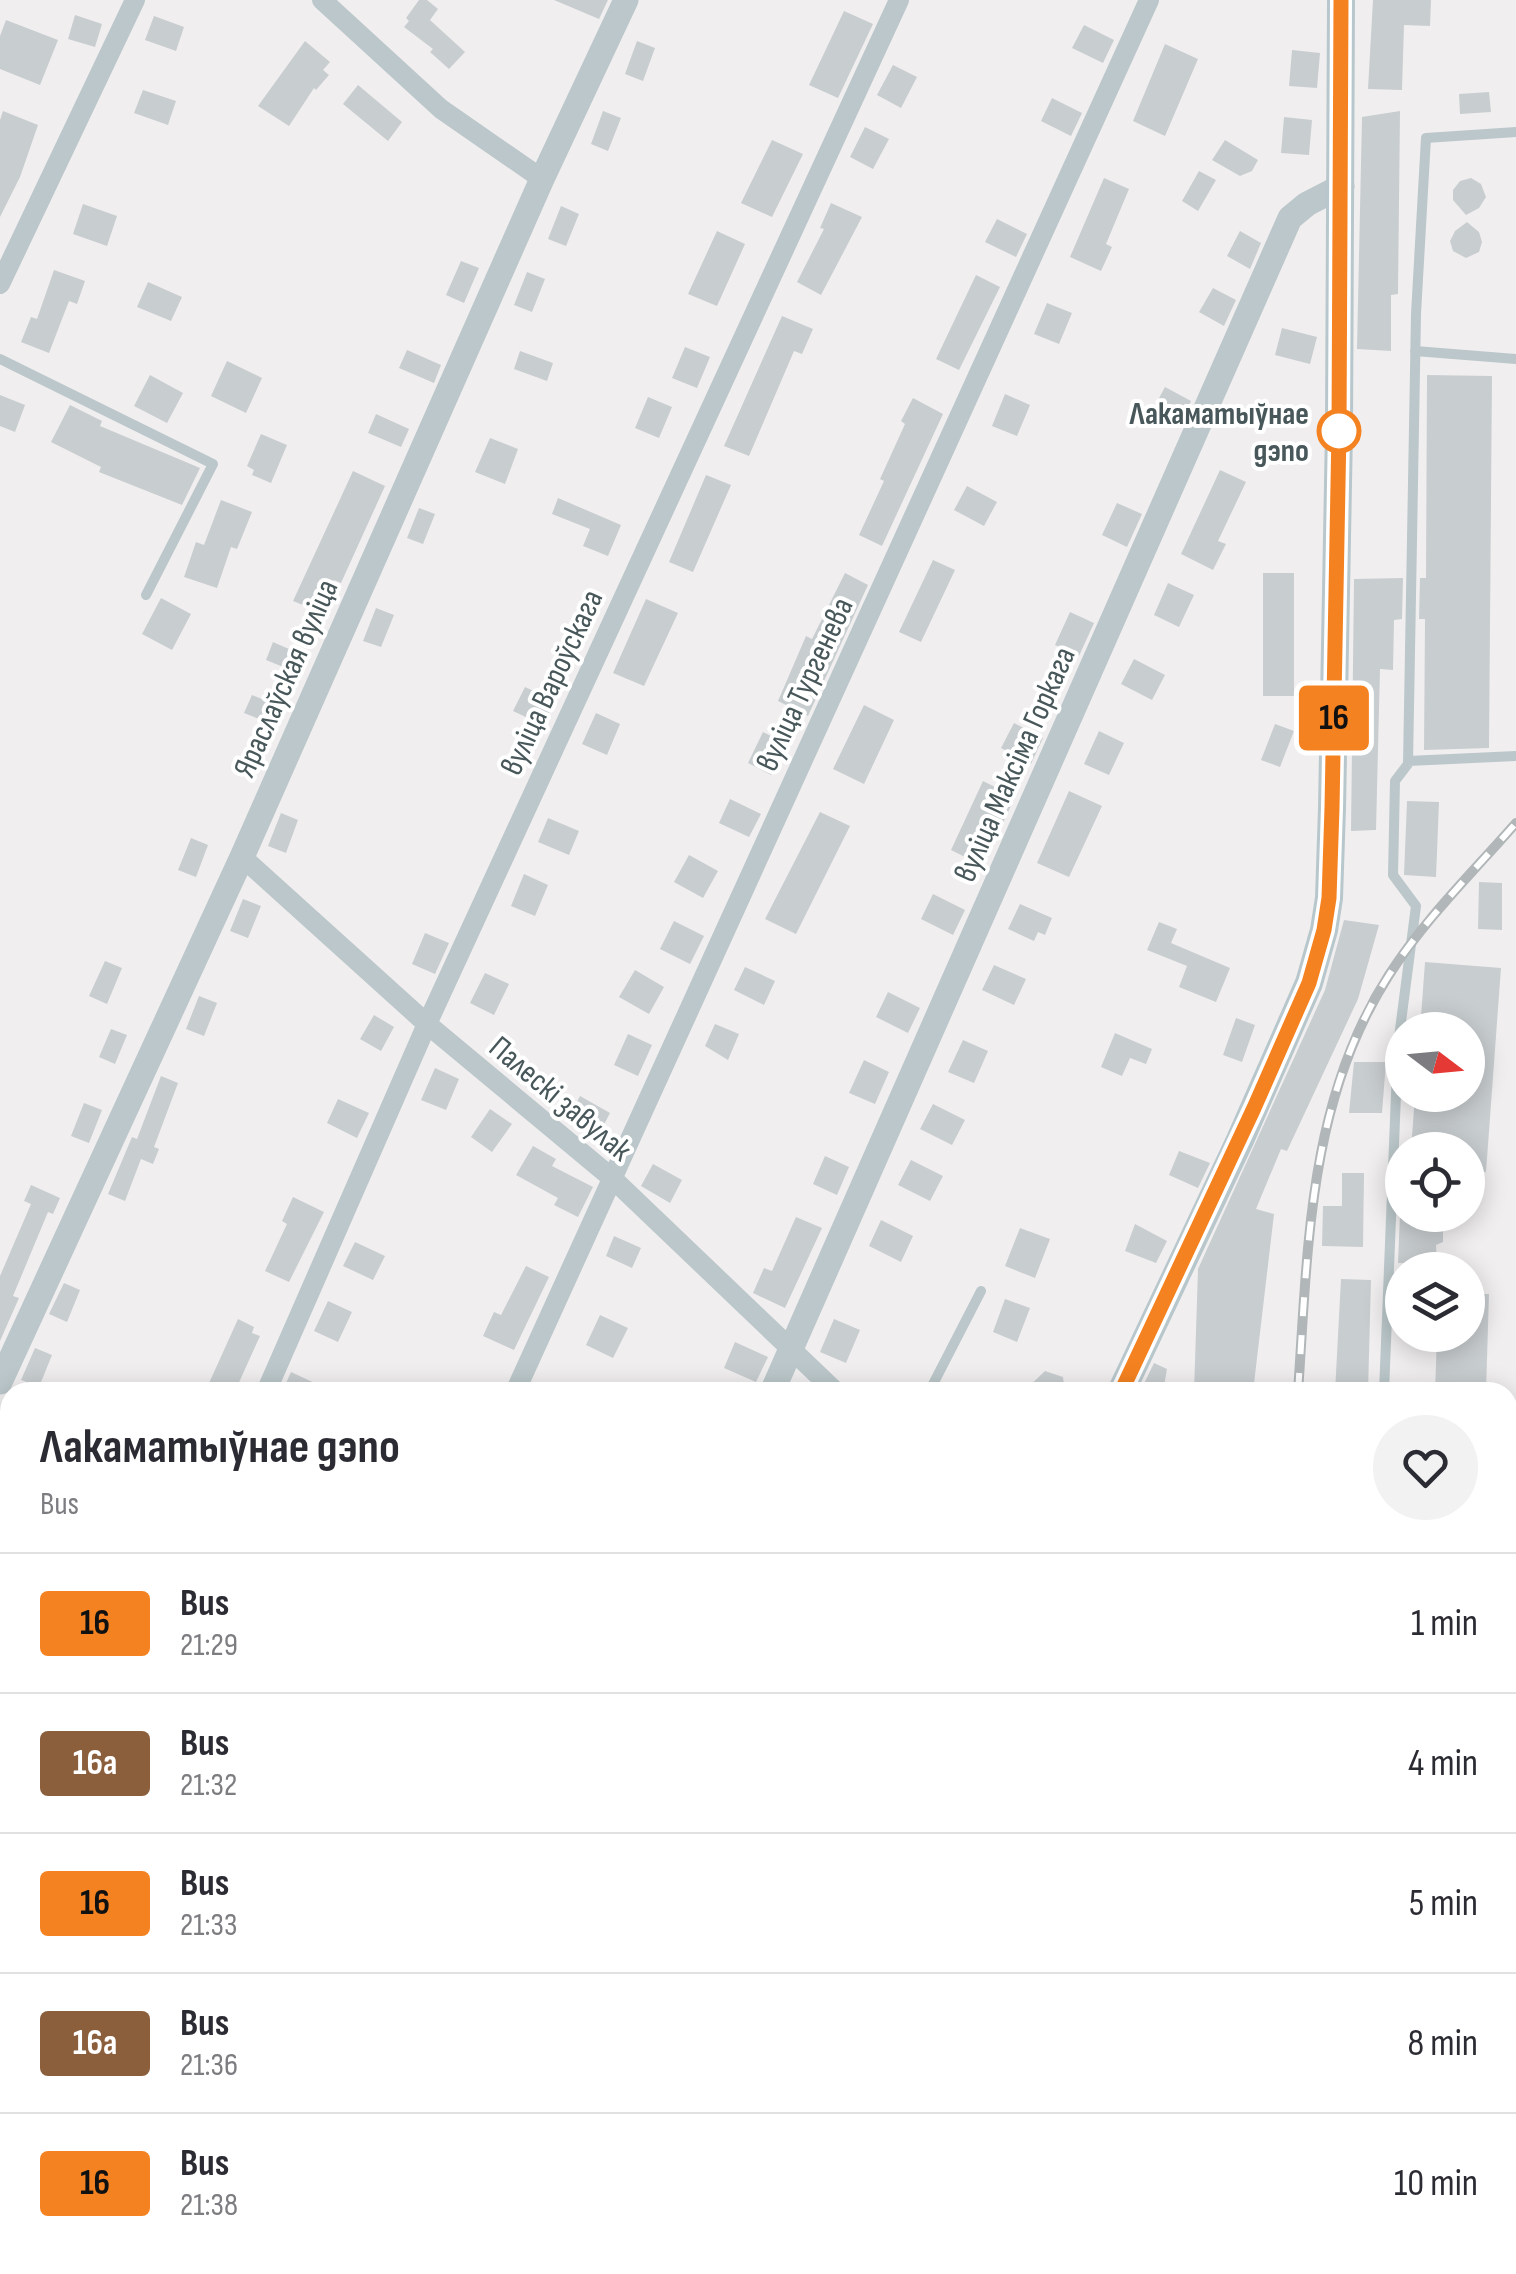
<!DOCTYPE html>
<meta charset="utf-8">
<style>
:root{--surface:#fff;--page:#f2f2f3;--text:#2b2b33;--muted:#7c7c81;--line:#e1e1e2}
body{margin:0;font-family:"Sofia Sans Condensed",sans-serif;background:var(--page);color:var(--text);height:100vh;display:flex;flex-direction:column;font-size:38px;white-space:nowrap}
*{box-sizing:border-box;margin:0}
p{font-size:32px;color:var(--muted)}
.icon{flex:none;width:55px;height:55px;fill:none;stroke:currentColor;stroke-width:2;stroke-linecap:round;stroke-linejoin:round}
.map{position:relative;flex:1;overflow:hidden}
.side{position:absolute;left:0px;top:1382px;width:1518px;height:892px;display:flex;flex-direction:column;background:var(--surface);border-radius:30px 30px 0 0;box-shadow:0 5px 25px #0003}
.side>*{flex:none}
.badge{padding:0 20px;border-radius:8px;font-size:35px;line-height:65px}
.needle{width:65px;rotate:106deg}
.controls{position:absolute;left:1385px;top:1012px;display:grid;gap:20px}
.controls a{display:grid;place-items:center;width:100px;height:100px;border-radius:50%;background:var(--surface);box-shadow:0 5px 25px #0003;font-size:50px}
.map>.badge{position:absolute;translate:-50% -50%;box-shadow:0 0 0 5px #fff}
.round{display:grid;place-items:center;flex:none;width:105px;height:105px;border-radius:52px;background:var(--page)}
.summary{display:flex;align-items:center;justify-content:space-between;height:170px;padding:0 40px}
h1{font-size:48px;font-weight:700;line-height:75px}
ul{padding:0;list-style:none}
li{display:flex;align-items:center;gap:30px;height:140px;padding:0 40px;border-top:2px solid var(--line)}
li div{flex:1}
li b{display:block;font-size:38px}
li em{font-style:normal}
li .badge{min-width:110px;font-weight:700;text-align:center}
.map>svg:first-child{display:block}
</style>
<div class="map">
<svg width="1516" height="2274" viewBox="0 0 1516 2274">
<rect width="100%" height="100%" fill="#f1eeef"/>
<path fill="#f9e0e5" d="M1184 2265H1415L1411 2274H1203Z"/>
<path fill="#c8cdd0" d="M419 0H427L438 9 430 20 465 52 449 69 430 52 433 49 404 27 409 21 406 18Z
M554 0H608L599 19Z
M1373 0H1431L1430 26 1404 25 1402 90 1368 89Z
M844 11 873 24 838 98 809 85Z
M75 15 102 24 95 47 68 39Z
M154 16 184 27 176 51 145 40Z
M6 20 58 40 40 85 0 69V36Z
M1084 25 1114 40 1103 63 1072 48Z
M305 41 330 62 323 70 329 75 316 90 314 88 289 126 258 106Z
M637 41 655 48 643 81 625 74Z
M1165 44 1198 59 1165 136 1133 121Z
M1292 50 1320 53 1317 88 1289 86Z
M893 65 917 77 901 108 877 95Z
M358 85 402 122 388 141 343 104Z
M143 90 176 101 168 125 134 113Z
M1489 92 1491 112 1460 114 1459 94Z
M1052 98 1082 113 1071 136 1041 121Z
M3 111 38 125 20 177 0 217V120Z
M603 111 621 118 608 151 591 144Z
M1400 111 1398 294 1391 295V351L1357 349 1362 117Z
M1284 117 1312 120 1309 155 1281 153Z
M865 127 889 139 873 169 850 157Z
M772 140 803 154 772 217 741 203Z
M1225 140 1258 160 1252 171 1240 176 1212 160Z
M1199 171 1216 180 1198 211 1182 201Z
M1104 178 1129 189 1106 244 1112 247 1101 271 1070 257Z
M1471 178 1481 184 1486 197 1479 208 1466 215 1453 200V190L1460 181Z
M831 203 862 217 821 295 797 282 824 229 820 228Z
M83 204 117 216 107 246 73 234Z
M561 206 579 214 566 246 548 239Z
M997 219 1027 234 1016 257 985 242Z
M1467 222 1479 232 1482 242 1479 252 1466 258 1453 251 1450 241 1455 231Z
M717 231 745 244 717 306 688 294Z
M1240 231 1261 243 1250 269 1227 256Z
M461 261 479 268 464 303 446 295Z
M54 270 85 281 77 304 69 301 49 353 21 342 31 317 37 319Z
M527 272 545 279 532 312 514 305Z
M976 275 1000 287 959 370 936 359Z
M148 282 182 297 171 321 137 307Z
M1213 288 1236 300 1224 326 1199 312Z
M1047 303 1072 313 1059 344 1034 334Z
M782 316 813 329 802 354 794 351 749 456 724 446Z
M1282 328 1317 337 1310 364 1275 355Z
M685 347 710 357 697 388 672 378Z
M407 350 441 365 434 383 399 368Z
M520 351 553 363 547 381 514 369Z
M227 361 262 378 246 413 211 396Z
M150 375 183 393 167 423 134 406Z
M1427 375 1492 376 1489 748 1424 750 1425 619H1419L1420 578H1426Z
M1165 387 1191 401 1180 427 1152 411Z
M1005 394 1030 405 1017 436 992 426Z
M0 395 25 405 15 432 0 426Z
M648 397 672 407 659 438 635 428Z
M913 398 943 414 882 546 859 535 884 481 880 479 905 424 901 421Z
M70 405 102 421 100 426 200 468 182 505 99 472 101 467 51 442Z
M376 414 409 429 401 447 368 433Z
M261 434 287 445 271 483 252 475 254 470 247 466Z
M490 438 518 449 505 484 475 472Z
M1220 470 1246 482 1218 541 1226 544 1213 570 1181 554Z
M353 471 385 486 341 583 334 580 320 612 293 601Z
M706 475 731 485 693 572 669 562Z
M967 486 997 502 984 526 954 510Z
M558 498 621 525 608 556 583 546 590 529 552 514Z
M221 500 252 512 237 549 231 547 217 588 184 577 196 542 204 545Z
M1117 503 1142 514 1127 547 1102 535Z
M419 508 435 514 423 544 407 538Z
M933 560 955 570 921 642 899 632Z
M845 573 868 585 808 716 778 701 806 636 812 639Z
M1263 573H1294V696H1263Z
M1403 578 1402 619 1394 620 1393 670 1380 669 1376 830 1351 831 1354 579Z
M1168 583 1194 595 1179 627 1154 615Z
M161 598 191 614 172 650 142 634Z
M646 599 678 613 644 686 613 673Z
M376 608 394 615 381 647 363 641Z
M1070 612 1094 623 1079 656 1055 645Z
M273 642 305 656 298 673 266 660Z
M1134 659 1165 675 1152 700 1121 684Z
M525 687 555 701 543 725 513 711Z
M252 695 284 708 277 726 244 713Z
M864 705 894 720 864 784 833 769Z
M596 713 620 724 607 755 582 744Z
M1014 723 1043 738 1031 764 1001 748Z
M1275 724 1294 731 1280 767 1261 760Z
M1099 731 1124 743 1109 775 1084 764Z
M763 732 787 744 771 775 748 763Z
M983 781 1015 797 983 866 951 850Z
M1069 791 1102 806 1069 877 1037 863Z
M730 799 761 814 749 837 719 823Z
M1407 801 1439 802 1436 877 1404 875Z
M820 812 850 826 796 934 765 919Z
M281 813 298 820 286 853 268 846Z
M548 818 579 831 569 855 538 842Z
M191 838 208 845 196 877 178 870Z
M689 855 718 871 703 898 674 882Z
M524 874 548 885 535 916 511 906Z
M1479 882 1502 883V930L1478 929Z
M933 894 965 910 953 935 921 919Z
M243 899 261 906 248 938 230 931Z
M1020 904 1052 918 1045 935 1038 932 1034 941 1008 929Z
M1344 920 1379 925 1358 999 1287 1151 1281 1149 1256 1209 1274 1214 1253 1392H1194L1198 1269 1325 990Z
M674 921 704 936 690 964 660 949Z
M1159 922 1177 929 1171 943 1230 968 1216 1002 1179 987 1187 966 1147 950Z
M425 933 449 943 435 974 412 964Z
M105 961 122 968 107 1004 89 996Z
M1425 962 1501 968 1486 1172 1468 1171V1150H1411L1415 1095H1468V1030H1420Z
M994 965 1026 979 1014 1005 982 990Z
M745 967 775 981 764 1005 734 990Z
M635 970 664 987 649 1014 619 997Z
M485 973 509 984 494 1015 470 1003Z
M888 992 920 1008 908 1033 876 1017Z
M199 996 217 1003 204 1036 186 1029Z
M374 1015 394 1027 381 1051 360 1039Z
M1236 1018 1255 1025 1242 1062 1223 1055Z
M715 1024 739 1034 728 1060 705 1046Z
M111 1029 127 1035 115 1064 99 1057Z
M1115 1033 1152 1049 1146 1064 1130 1058 1122 1076 1101 1067Z
M628 1034 652 1045 638 1076 614 1065Z
M963 1040 988 1051 974 1083 948 1072Z
M864 1060 889 1072 875 1104 849 1093Z
M1354 1062H1386L1382 1113H1349Z
M435 1068 459 1079 446 1110 421 1100Z
M161 1076 178 1083 154 1147 159 1149 153 1164 141 1159 125 1201 108 1194 132 1137 137 1139Z
M580 1096 610 1113 598 1136 568 1120Z
M338 1099 369 1113 357 1138 327 1123Z
M84 1103 102 1110 89 1143 71 1136Z
M933 1104 965 1120 952 1145 920 1129Z
M490 1109 512 1124 492 1152 471 1137Z
M533 1146 556 1159 552 1166 593 1187 578 1217 554 1205 558 1198 516 1175Z
M1179 1151 1210 1163 1198 1188 1169 1175Z
M825 1156 849 1167 837 1195 813 1184Z
M911 1160 943 1176 930 1201 898 1185Z
M653 1164 682 1180 670 1203 641 1186Z
M1342 1173H1364L1363 1247 1322 1246 1323 1206H1342Z
M31 1185 60 1198 53 1214 48 1212 13 1296 19 1298 0 1341V1276L31 1204 24 1201Z
M293 1197 324 1212 289 1282 265 1271 287 1224 282 1221Z
M1400 1215H1443V1242L1436 1245 1437 1264 1398 1263Z
M796 1217 822 1228 785 1308 753 1293 764 1268 772 1271Z
M881 1220 913 1236 901 1262 869 1246Z
M1135 1224 1167 1241 1156 1263 1125 1251Z
M1020 1228 1050 1239 1035 1278 1005 1266Z
M614 1236 641 1248 632 1268 606 1256Z
M355 1242 385 1256 373 1280 343 1266Z
M526 1266 549 1277 514 1350 483 1336 494 1312 501 1315Z
M1341 1279 1371 1280 1368 1392H1335Z
M64 1283 80 1290 67 1322 49 1314Z
M1468 1294H1489L1486 1392H1435L1437 1335H1468Z
M1005 1299 1030 1308 1017 1342 993 1332Z
M328 1301 352 1312 338 1342 314 1331Z
M600 1315 628 1328 613 1358 586 1345Z
M238 1319 254 1327 252 1333 260 1336 241 1378 235 1392H205Z
M834 1319 860 1330 846 1363 820 1352Z
M735 1342 768 1357 756 1382 724 1368Z
M35 1348 52 1355 39 1387 21 1380Z
M1154 1363 1167 1369 1163 1392H1140Z
M1045 1371 1063 1377 1065 1392H1023Z
M291 1372 334 1392H282Z"/>
<g fill="none" stroke-linecap="round" stroke-linejoin="round">
<path stroke="#7ac88c" stroke-width="4" stroke-dasharray="8 5" stroke-linecap="butt" d="M1508 1959 1516 1957
M920 2265 937 2274
M749 2274 753 2265"/>
<path stroke="#bbc7ca" stroke-width="10" d="M1415 351 1516 359
M0 359 213 464 146 595
M1408 761 1516 756
M929 1392 981 1291
M1384 1392 1398 1045 1416 906 1393 875 1395 781 1408 764 1416 314 1426 138 1516 132
M1508 1832 1516 1489
M1325 2274 1327 2265"/>
<path stroke="#bbc7ca" stroke-width="20" d="M322 0 441 109 542 179
M0 284 135 0
M242 857 427 1024 612 1178 836 1392
M266 1392 427 1024 899 0
M515 1392 1149 0
M0 1945 10 1924
M106 2274 110 2265
M995 2274 1000 2265
M1452 2274 1459 2265"/>
<path stroke="#bbc7ca" stroke-width="25" d="M0 1382 242 857 542 179 626 0
M772 1392 1290 218 1307 204 1342 186
M363 2274 367 2265"/>
<path stroke="#b8c7cc" stroke-width="28" d="M1121 1392 1240 1140 1309 983 1324 930 1329 898 1332 808 1339 430 1341 0"/>
<path stroke="#b0c5cb" stroke-width="32" d="M0 1773 10 1778
M1508 2003 1516 2000
M718 2274 722 2265"/>
<defs>
<path id="rail" d="M1298 1392C1308 1248 1308 1101 1389 975 1424 920 1473 872 1516 823
M1508 2251 1516 2239
M1491 2274 1497 2265"/>
</defs>
<use href="#rail" stroke="#b1b6b8" stroke-width="10"/>
<use href="#rail" stroke="#fff" stroke-width="6" stroke-dasharray="19" stroke-linecap="butt"/>
</g>
<g fill="none" stroke-linecap="round" stroke-linejoin="round">
<defs>
<path id="line" d="M1121 1392 1254 1108 1309 983 1324 930 1329 898 1332 808 1339 430 1341 0"/>
</defs>
<use href="#line" stroke="#fff" stroke-width="22"/>
<use href="#line" stroke="#f58220" stroke-width="15"/>
</g>
<circle fill="#fff" stroke="#f58220" stroke-width="5" cx="1339" cy="431" r="20"/>
<g text-anchor="middle" stroke-width="8" stroke-linejoin="round" paint-order="stroke">
<g font-size="32" font-weight="bold" fill="#48575a" stroke="#fff" text-anchor="end">
<text x="1309" y="424">Лакаматыўнае<tspan x="1309" dy="37">дэпо</tspan></text>
</g>
<g font-size="32" fill="#48575a" stroke="#fff">
<text transform="translate(285 678) rotate(-66)" y="11">Яраслаўская вуліца</text>
<text transform="translate(551 682) rotate(-65)" y="11">вуліца Вароўскага</text>
<text transform="translate(804 684) rotate(-65)" y="11">вуліца Тургенева</text>
<text transform="translate(1014 764) rotate(-66)" y="11">вуліца Максіма Горкага</text>
<text transform="translate(561 1098) rotate(40)" y="11">Палескі завулак</text>
</g>
</g>
</svg>
<div class="controls">
<a><svg class="needle" viewBox="-14 -14 28 28"><path d="M0-13l5 13h-10z" fill="#e53935"/><path d="M0 13l5-13h-10z" fill="#7c7c81"/></svg></a>
<a><svg class="icon" aria-label="locate" viewBox="0 0 24 24"><circle cx="12" cy="12" r="6"/><path d="M12 2v4M12 18v4M2 12h4M18 12h4"/></svg></a>
<a><svg class="icon" aria-label="layers" viewBox="0 0 24 24"><path d="M12 4l9 5-9 5-9-5zM3 14l9 5 9-5"/></svg></a>
</div>
<b class="badge" style="left:1334px;top:718px;background:#f58220;color:#111">16</b>
<section class="side">
<div class="summary"><div><h1>Лакаматыўнае дэпо</h1><p>Bus</p></div><a class="round"><svg class="icon" aria-label="heart" viewBox="0 0 24 24"><path d="M12 20l-8-8c-3-5 5-10 8-4 3-6 11-1 8 4z"/></svg></a></div>
<ul>
<li><span class="badge" style="background:#f58220;color:#111">16</span><div><b>Bus</b><p>21:29</p></div><em>1 min</em></li>
<li><span class="badge" style="background:#8b5e3c;color:#fff">16а</span><div><b>Bus</b><p>21:32</p></div><em>4 min</em></li>
<li><span class="badge" style="background:#f58220;color:#111">16</span><div><b>Bus</b><p>21:33</p></div><em>5 min</em></li>
<li><span class="badge" style="background:#8b5e3c;color:#fff">16а</span><div><b>Bus</b><p>21:36</p></div><em>8 min</em></li>
<li><span class="badge" style="background:#f58220;color:#111">16</span><div><b>Bus</b><p>21:38</p></div><em>10 min</em></li>
</ul>
</section>
</div>
